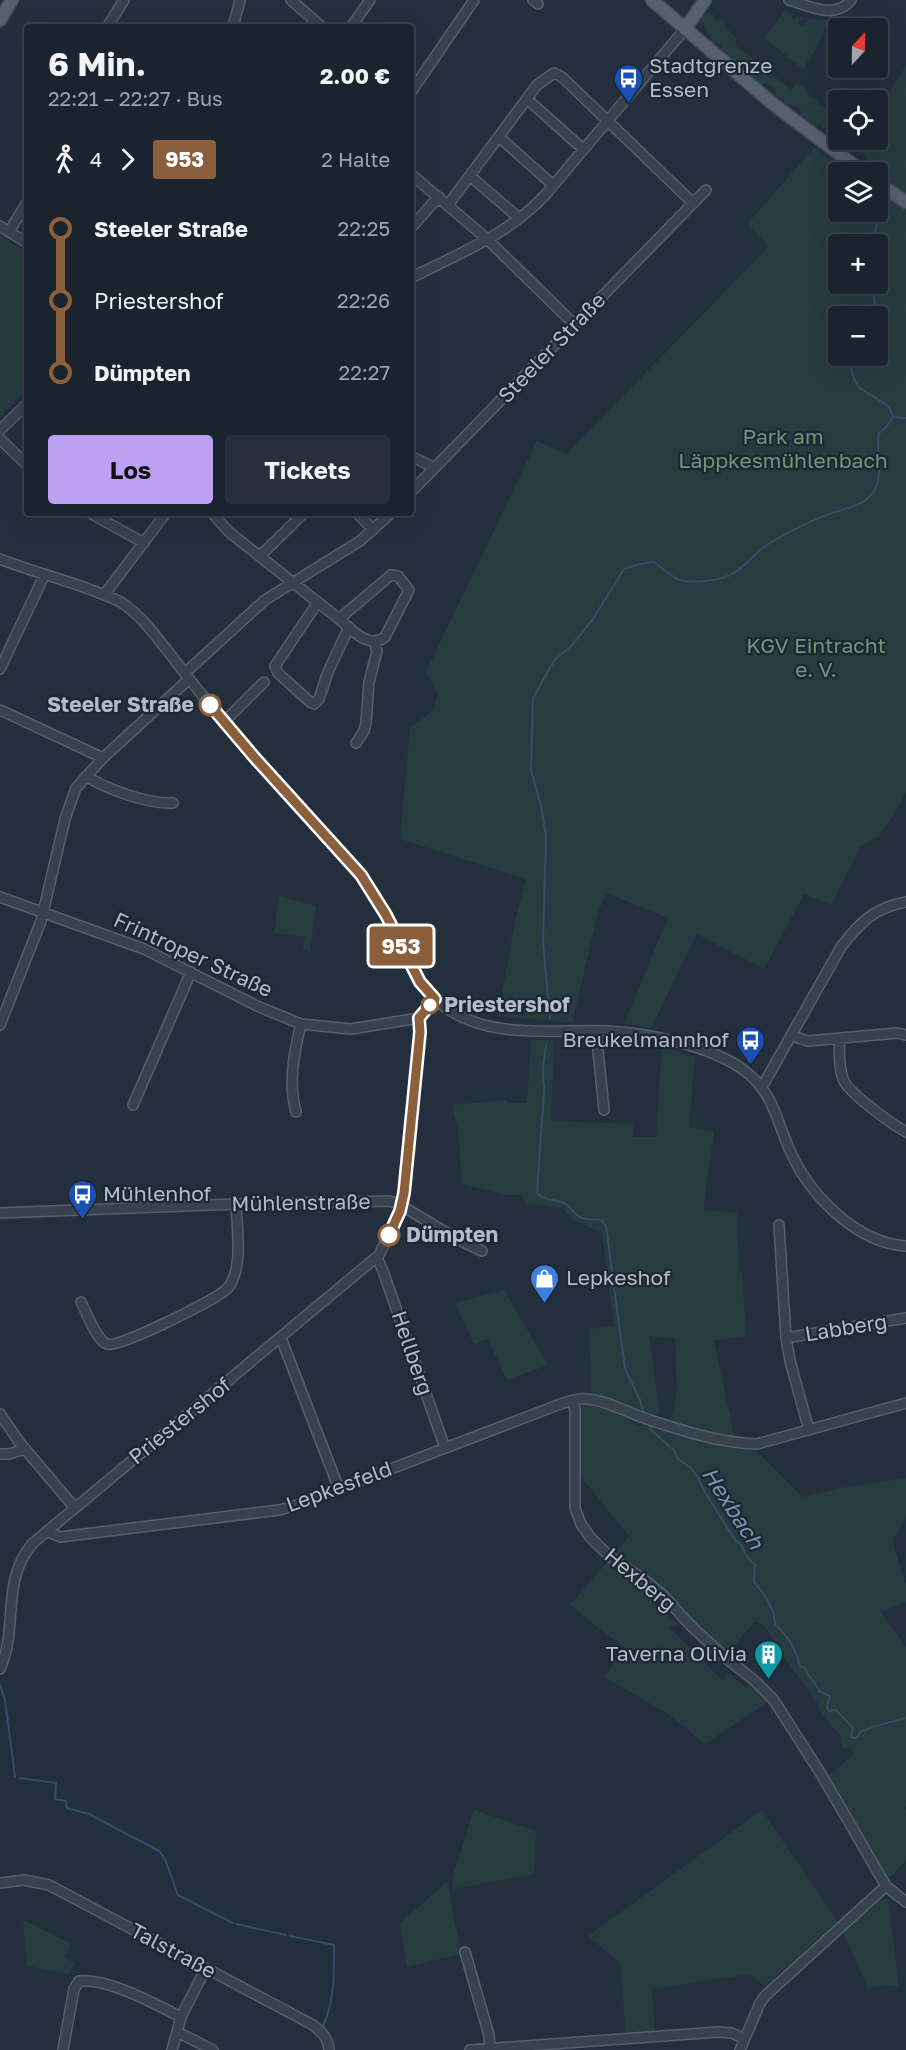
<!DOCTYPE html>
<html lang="de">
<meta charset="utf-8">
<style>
:root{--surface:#1b232e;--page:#282f3a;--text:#f1f3f6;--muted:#a0a4aa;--line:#39404a;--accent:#bca0f2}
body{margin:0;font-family:"Golos Text",sans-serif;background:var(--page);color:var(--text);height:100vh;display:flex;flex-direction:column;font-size:22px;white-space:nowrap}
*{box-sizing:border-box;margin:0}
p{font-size:20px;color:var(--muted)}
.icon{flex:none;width:33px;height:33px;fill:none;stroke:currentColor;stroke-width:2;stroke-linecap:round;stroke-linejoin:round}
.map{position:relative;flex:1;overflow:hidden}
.drawer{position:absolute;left:24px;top:24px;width:390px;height:492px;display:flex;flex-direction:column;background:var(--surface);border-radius:6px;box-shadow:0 6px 24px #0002,0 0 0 2px var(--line)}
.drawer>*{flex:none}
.badge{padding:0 12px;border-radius:4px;font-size:21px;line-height:39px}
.needle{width:39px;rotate:22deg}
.controls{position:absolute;left:828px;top:18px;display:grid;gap:12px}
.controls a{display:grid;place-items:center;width:60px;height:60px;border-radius:6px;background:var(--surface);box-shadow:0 6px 24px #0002,0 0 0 2px var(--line);font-size:30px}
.map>.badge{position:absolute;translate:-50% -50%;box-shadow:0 0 0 3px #fff}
.legs{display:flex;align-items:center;gap:9px;height:66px;padding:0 24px;font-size:20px}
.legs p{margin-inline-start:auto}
.overview{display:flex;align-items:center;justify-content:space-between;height:102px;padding:0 24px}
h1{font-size:33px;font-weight:700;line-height:45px}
.action{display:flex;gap:12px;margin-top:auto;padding:12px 24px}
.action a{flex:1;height:69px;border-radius:6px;background:var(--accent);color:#111;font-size:24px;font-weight:700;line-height:69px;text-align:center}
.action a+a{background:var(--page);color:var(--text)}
ul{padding:0 24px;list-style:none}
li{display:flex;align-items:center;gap:21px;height:72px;font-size:22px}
li i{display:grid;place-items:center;width:9px;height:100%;margin:0 8px;background:currentColor}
li i::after{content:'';width:15px;height:15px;margin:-8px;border:4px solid;border-radius:50%;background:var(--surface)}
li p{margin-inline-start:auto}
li:first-child i{background:linear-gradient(#0000 50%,currentColor 0)}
li:last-child i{background:linear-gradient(currentColor 50%,#0000 0)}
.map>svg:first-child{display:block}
</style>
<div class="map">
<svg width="906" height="2050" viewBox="0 0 906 2050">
<rect width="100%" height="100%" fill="#242f3e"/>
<path fill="#263c3f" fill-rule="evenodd" d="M785 11 794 15 792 18 794 19 797 16 803 18 798 23 803 26 809 19 831 20 824 31 817 48 803 69 764 38Z
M709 12 713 14 715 19 723 21 726 28 737 38 735 45 791 90 796 85C804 86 807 87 808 95L815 99 820 106 830 110 838 119V139L831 131V128H821L820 124 816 126 801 116 800 109 790 104 788 105 785 104 784 98 779 100 776 98 775 89 766 83 760 84C755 78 751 77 747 70V67L742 62 736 63 727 54 722 52V46L711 41V36L701 22 702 16Z
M906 66V193L897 187 853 147 839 140H878V104L882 103Z
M814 148 851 172H838V212H878V190L906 209V792L893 816 879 836 861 846 831 905 804 894 764 969 697 934 651 1028 624 1024 668 918 606 893 598 913 572 1023 498 1016 515 921 526 879 400 839 410 728 433 711 438 694 426 672 537 441 567 454 769 246 747 224ZM838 244H878V284H838ZM838 316H878V356H838Z
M0 236 27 253V389L0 417Z
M279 896 316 906 310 951 303 949 305 937 274 933Z
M554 1039 551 1121 633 1124V1137H656L662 1047 695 1057 689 1127 714 1131 703 1210 737 1213 739 1272H742L746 1336 714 1341 734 1434 744 1436 749 1442 670 1425 677 1388 675 1338 649 1336 660 1414 654 1413 656 1417 591 1395 589 1329 614 1326 602 1233 569 1218 564 1209 526 1203 521 1195H506L462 1184 458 1131 452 1105 506 1100V1103H527L531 1040Z
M504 1290 548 1365 507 1380 488 1339 474 1344 455 1303Z
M586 1400 588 1401 587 1407C606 1403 625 1420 642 1427V1422L743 1450 756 1451 802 1497 847 1487 906 1478V1519L892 1540 906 1585V1602L881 1612 906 1647V1806L904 1808 906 1810V1861L888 1879 827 1777 854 1754 850 1748H842L841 1737 820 1711 818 1704 784 1657 782 1650C773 1645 771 1633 764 1626 762 1624 758 1623 755 1621L728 1653 683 1612 613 1556 629 1536 578 1473V1409L580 1404Z
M608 1561 654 1599 653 1601 678 1624 669 1627 722 1680 728 1674 746 1687 752 1681 769 1701 705 1744 671 1716 605 1677 624 1648 570 1605Z
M474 1810 536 1831 534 1874 453 1889 452 1878Z
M762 1810 837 1921 765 1986 749 1974 654 1989 652 1988 655 2031 626 2034 620 1963 588 1936Z
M447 1882 461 1954 407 1967 400 1923Z
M888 1897 899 1987 883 1985 868 1988 843 1932 879 1901Z
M23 1920 71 1944 64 1957 74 1963 69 1974 27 1966Z"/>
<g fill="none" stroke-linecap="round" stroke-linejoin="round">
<path stroke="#394c67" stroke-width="2" d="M873 244 877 223 884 210
M873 284 876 316
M894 417 906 418
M550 1018 543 943 546 835 541 806 531 770 533 698 554 661 572 645 593 619 624 569 640 564 654 562C661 567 669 575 677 579 688 584 706 581 718 579 743 574 751 554 770 543 787 533 806 523 824 516 838 510 861 507 871 495 885 479 876 452 879 433L886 427 893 417C890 401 870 397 860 388 853 382 852 372 850 364L838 355 836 342 838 340
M546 1044C545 1054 543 1063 543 1072 542 1079 545 1085 544 1091 542 1125 539 1159 537 1193 544 1201 555 1199 564 1203 572 1207 573 1215 582 1218 588 1220 595 1219 601 1220L606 1226 625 1369 640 1400 643 1412
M649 1425 652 1431 674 1450 678 1459 691 1468 698 1478 706 1494 736 1541 740 1543 747 1557 755 1565 754 1582C763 1592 775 1609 775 1624 788 1636 796 1648 800 1666L806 1669C809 1679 816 1682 819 1691L830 1696 827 1707 829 1711 836 1710 853 1728 851 1737 855 1738 859 1736 860 1732 876 1726 906 1718
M0 1685 5 1700 15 1777
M20 1778 56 1783 55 1799 66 1801 67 1808 89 1814 159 1851 165 1859 178 1895 233 1923
M236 1924 286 1935
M290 1936 334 1945C334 1974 335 2000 323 2026"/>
<defs>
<path id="minor" d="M291 0 322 27
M533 0 538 4
M789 0C809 6 835 20 851 0
M107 27 124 0
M233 27 240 0
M351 27 370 0
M411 92 474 0
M527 99 583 149
M499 137 553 185
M411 174 487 239 575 325
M470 176 519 218
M448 205 537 85 554 73 562 77 693 203
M0 226 27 243
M411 228 433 203 440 198
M9 232 27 202
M411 278C458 254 510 234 546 194L685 29
M0 430 27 404
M0 439 27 465
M411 456 429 465 433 469
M411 492 706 190
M90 513 144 543
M212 513 229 532 339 619 391 575 398 576 409 590 385 637C369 650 351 629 339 619
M357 513 373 530
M260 556 304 513
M0 559C28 570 58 578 86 588 99 593 114 597 125 605 142 617 154 634 167 650 185 674 204 698 224 721 252 756 283 789 313 822 331 841 350 859 365 881 373 892 381 905 388 917 404 950 415 986 446 1008 492 1040 554 1029 607 1031 648 1033 712 1046 745 1071 775 1094 777 1124 792 1155 812 1197 857 1243 906 1246
M104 595 166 513
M318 602 275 666 278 673 310 702 314 704 319 699 328 672 349 627
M0 669 45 574
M185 673 265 600 360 541 391 513
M0 710 103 758
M224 722 264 682
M356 743 364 731 366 723 369 682 377 651 374 642
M86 776C108 790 148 804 173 803
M0 897 144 949 257 1006 301 1024 351 1029 419 1018
M0 1025 41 921 65 819 76 788 103 758 189 679
M596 1031 604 1110
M792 1036 808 1041 897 1033 906 1035
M839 1039C840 1052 838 1069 844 1081 849 1093 893 1125 906 1132
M762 1087 841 947C860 922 874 908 906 902
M133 1105 191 972
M296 1112C288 1084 294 1052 301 1024
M0 1213 236 1204 389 1201 397 1203 459 1240 482 1251
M779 1225 786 1338 790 1361 809 1430
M377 1258 383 1271 445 1448
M81 1302C87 1313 96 1340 107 1344 120 1348 205 1304 220 1294 225 1291 230 1287 232 1281 242 1262 237 1226 236 1204
M281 1338 339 1489
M786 1338 906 1318
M572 1401 575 1409V1508L581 1524 590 1537 601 1548 614 1560 642 1578 663 1595 690 1625 727 1659 755 1681 773 1699 821 1774 886 1886 906 1902
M0 1414 20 1443 75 1508
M0 1454H9L25 1449
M47 1531 60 1537 279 1510 294 1506 563 1403C570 1401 579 1398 586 1399 606 1400 626 1412 644 1418 680 1430 719 1443 757 1444L906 1403
M0 1669C19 1627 0 1581 33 1543L379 1255 400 1211 404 1193 420 1032 419 1018 435 999
M0 1883 24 1880 49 1885 313 2025C322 2032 328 2038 329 2050
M465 1952 489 2035 490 2049
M177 2032 213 2050
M63 2050 74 1989 79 1981C108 1978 155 2004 181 2017
M172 2050 181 2017 206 1968
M470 2050 718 2032 732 2033 744 2039
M740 2050 760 2003 765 1996 886 1886"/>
<path id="major" d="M652 0 773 104 863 172
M0 20 12 0
M685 29 705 0
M878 183 906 202"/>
</defs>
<use href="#minor" stroke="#565f6c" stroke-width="12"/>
<use href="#major" stroke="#414a57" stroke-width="15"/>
<use href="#minor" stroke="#38414e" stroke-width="9"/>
<use href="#major" stroke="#56606e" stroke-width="12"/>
</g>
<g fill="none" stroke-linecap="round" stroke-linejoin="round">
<defs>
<path id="line-1" d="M210 705 255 758 361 875 386 915 420 982 435 999 419 1018 420 1032 404 1193 400 1211 389 1235"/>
</defs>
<use href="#line-1" stroke="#fff" stroke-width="14"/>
<use href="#line-1" stroke="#8b5e3c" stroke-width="9"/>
</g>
<defs>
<symbol id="bus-pin" viewBox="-11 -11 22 30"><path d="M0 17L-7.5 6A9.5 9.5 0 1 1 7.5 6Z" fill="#1a4fb4" stroke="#1d2633"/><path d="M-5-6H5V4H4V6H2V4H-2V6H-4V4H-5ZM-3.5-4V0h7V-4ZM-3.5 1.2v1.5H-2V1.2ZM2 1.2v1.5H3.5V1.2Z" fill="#fff"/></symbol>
<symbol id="shop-pin" viewBox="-11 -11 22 30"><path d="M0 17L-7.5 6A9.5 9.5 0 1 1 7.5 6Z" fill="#3f7fe0" stroke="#1d2633"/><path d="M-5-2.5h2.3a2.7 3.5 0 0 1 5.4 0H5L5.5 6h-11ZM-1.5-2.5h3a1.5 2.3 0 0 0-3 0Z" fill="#fff"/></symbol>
<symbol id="building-pin" viewBox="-11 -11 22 30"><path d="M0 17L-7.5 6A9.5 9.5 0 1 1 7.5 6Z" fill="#0f9aa8" stroke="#1d2633"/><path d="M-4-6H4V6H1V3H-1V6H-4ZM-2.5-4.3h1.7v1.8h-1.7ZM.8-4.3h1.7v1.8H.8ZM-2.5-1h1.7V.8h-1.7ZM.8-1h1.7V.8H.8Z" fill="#fff"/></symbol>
</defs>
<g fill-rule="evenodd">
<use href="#bus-pin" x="612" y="62" width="33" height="45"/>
<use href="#bus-pin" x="734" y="1024" width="33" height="45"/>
<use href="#bus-pin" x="66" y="1178" width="33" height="45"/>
<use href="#shop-pin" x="528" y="1262" width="33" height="45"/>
<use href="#building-pin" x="752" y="1638" width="33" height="45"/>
</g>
<g fill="#fff" stroke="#8b5e3c" stroke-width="3">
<circle cx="210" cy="705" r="10"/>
<circle cx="430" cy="1005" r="8"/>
<circle cx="389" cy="1235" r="10"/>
</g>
<g text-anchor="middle" stroke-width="4.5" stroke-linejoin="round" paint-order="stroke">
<g font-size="21" fill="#b4bcc9" stroke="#1d2633" text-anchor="start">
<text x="649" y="73">Stadtgrenze<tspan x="649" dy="24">Essen</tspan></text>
<text x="729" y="1047" text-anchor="end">Breukelmannhof</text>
<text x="103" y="1201">Mühlenhof</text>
<text x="566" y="1285">Lepkeshof</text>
<text x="747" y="1661" text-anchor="end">Taverna Olivia</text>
</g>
<g font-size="21" fill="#b4bcc9" stroke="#1d2633">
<text transform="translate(552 348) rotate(-46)" y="7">Steeler Straße</text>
<text transform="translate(193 955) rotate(25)" y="7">Frintroper Straße</text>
<text transform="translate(301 1203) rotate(-1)" y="7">Mühlenstraße</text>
<text transform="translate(846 1328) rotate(-9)" y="7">Labberg</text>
<text transform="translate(412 1353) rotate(71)" y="7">Hellberg</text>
<text transform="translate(180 1421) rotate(-39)" y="7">Priestershof</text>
<text transform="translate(339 1487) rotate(-20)" y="7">Lepkesfeld</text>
<text transform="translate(640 1580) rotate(40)" y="7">Hexberg</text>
<text transform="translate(173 1951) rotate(28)" y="7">Talstraße</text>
</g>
<g font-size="21" fill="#6b9a76" stroke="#1d2633">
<text x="783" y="444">Park am<tspan x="783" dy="24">Läppkesmühlenbach</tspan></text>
<text x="816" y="653">KGV Eintracht<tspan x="816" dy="24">e. V.</tspan></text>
</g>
<g font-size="21" font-weight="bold" fill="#b4bcc9" stroke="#1d2633" text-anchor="start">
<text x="194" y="712" text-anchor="end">Steeler Straße</text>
<text x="444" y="1012">Priestershof</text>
<text x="406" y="1242">Dümpten</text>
</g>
<g font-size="22" font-style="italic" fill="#7c92b1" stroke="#1d2633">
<text transform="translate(733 1508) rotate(57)" y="8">Hexbach</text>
</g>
</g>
</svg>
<div class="controls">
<a><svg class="needle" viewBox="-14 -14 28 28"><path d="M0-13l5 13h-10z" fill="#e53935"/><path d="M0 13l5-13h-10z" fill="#a0a4aa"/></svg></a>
<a><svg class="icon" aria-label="locate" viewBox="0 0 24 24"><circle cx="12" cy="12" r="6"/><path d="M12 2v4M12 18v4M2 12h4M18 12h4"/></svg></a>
<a><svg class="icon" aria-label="layers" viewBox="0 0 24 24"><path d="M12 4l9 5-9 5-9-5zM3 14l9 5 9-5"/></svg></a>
<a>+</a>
<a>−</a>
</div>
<b class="badge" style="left:401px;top:946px;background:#8b5e3c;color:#fff">953</b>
<section class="drawer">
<div class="overview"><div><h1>6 Min.</h1><p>22:21 – 22:27 · Bus</p></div><b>2.00 €</b></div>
<div class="legs"><svg class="icon" aria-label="walk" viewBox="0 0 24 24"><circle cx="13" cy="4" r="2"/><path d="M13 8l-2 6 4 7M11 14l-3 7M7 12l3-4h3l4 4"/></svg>4<svg class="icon" aria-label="forward" viewBox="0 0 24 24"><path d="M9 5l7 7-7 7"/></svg><b class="badge" style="background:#8b5e3c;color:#fff">953</b><p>2 Halte</p></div>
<ul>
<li><i style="color:#8b5e3c"></i><b>Steeler Straße</b><p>22:25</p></li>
<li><i style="color:#8b5e3c"></i><span>Priestershof</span><p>22:26</p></li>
<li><i style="color:#8b5e3c"></i><b>Dümpten</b><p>22:27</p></li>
</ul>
<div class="action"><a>Los</a><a>Tickets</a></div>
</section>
</div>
